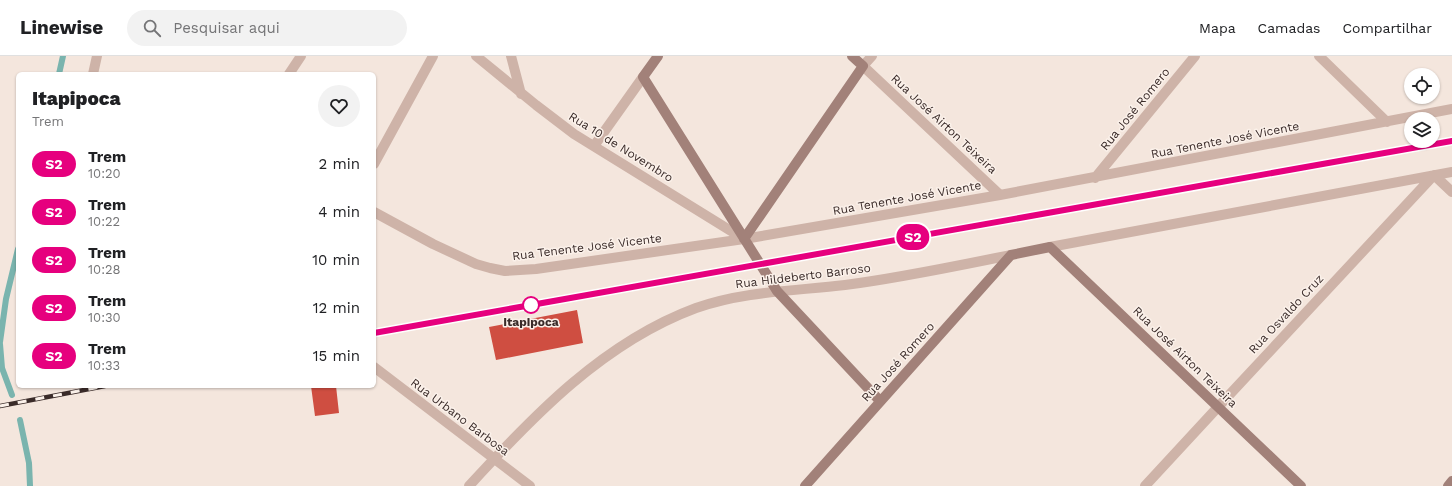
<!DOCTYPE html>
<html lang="pt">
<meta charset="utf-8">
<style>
:root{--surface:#fff;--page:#f2f2f2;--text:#202124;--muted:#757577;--line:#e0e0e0}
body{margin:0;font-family:"Work Sans",sans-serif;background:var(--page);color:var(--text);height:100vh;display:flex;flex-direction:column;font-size:15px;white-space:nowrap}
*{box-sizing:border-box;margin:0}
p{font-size:13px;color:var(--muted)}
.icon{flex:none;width:22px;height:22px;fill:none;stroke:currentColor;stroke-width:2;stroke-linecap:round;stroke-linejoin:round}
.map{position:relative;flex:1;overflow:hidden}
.sheet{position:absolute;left:16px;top:16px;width:360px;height:316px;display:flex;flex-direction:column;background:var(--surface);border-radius:6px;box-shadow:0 1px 3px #0004}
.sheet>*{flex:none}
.badge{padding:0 8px;border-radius:13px;font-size:14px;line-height:26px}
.fabs{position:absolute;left:1404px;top:12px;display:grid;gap:8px}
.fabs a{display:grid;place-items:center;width:36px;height:36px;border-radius:50%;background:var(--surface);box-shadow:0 1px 3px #0004;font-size:20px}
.map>.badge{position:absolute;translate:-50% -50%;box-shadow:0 0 0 2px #fff}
.round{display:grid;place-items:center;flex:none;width:42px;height:42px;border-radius:21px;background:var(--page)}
.headline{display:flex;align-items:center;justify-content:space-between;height:68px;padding:0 16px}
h1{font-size:19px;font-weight:800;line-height:30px}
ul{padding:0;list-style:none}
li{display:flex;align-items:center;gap:12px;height:48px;padding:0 16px}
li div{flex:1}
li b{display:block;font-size:15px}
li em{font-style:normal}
li .badge{min-width:44px;font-weight:700;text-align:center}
header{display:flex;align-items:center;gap:24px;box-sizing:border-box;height:56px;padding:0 20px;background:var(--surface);border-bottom:1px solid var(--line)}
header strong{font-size:19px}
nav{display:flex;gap:22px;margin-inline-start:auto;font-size:14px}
.search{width:280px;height:36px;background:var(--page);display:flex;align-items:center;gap:10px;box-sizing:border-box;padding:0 14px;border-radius:22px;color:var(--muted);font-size:15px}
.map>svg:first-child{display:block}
</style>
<header>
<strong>Linewise</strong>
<div class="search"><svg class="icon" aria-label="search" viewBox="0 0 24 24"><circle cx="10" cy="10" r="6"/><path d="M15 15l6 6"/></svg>Pesquisar aqui</div>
<nav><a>Mapa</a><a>Camadas</a><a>Compartilhar</a></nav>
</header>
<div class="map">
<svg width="1452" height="430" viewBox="0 0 1452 430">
<rect width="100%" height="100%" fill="#f4e6dd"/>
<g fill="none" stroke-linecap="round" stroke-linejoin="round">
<path stroke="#7ab4ae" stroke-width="6" d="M59 18 63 0
M0 286 6 243 18 193
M0 288 2 312 12 339
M20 364 29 407 30 430"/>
</g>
<path fill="#cf4e41" d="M577 254 583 287 496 304 489 271Z
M311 330H336L339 357 315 360Z"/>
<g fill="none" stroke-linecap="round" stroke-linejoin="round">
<path stroke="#ceb3a8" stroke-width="10" d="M476 0 536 49 574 78 744 183
M511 0 521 38
M872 0 863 10 1000 139
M1319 0 1387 66
M93 18 97 0
M289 18 301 0
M594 90 643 21
M374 108 433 0
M1434 119 1452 136
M1095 122 1195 0
M374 156 433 188 476 208 490 212 505 215 536 213 744 183 1000 139 1452 53
M1050 191 1452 116
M374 311 530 430
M469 430C534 359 604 286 696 252 744 235 795 235 845 229 900 222 956 210 1011 199
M1145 430 1218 351 1434 119"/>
<path stroke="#a28179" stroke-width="10" d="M658 0 643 21 777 235 880 345
M744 183 863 10 852 0
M805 430 1011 199 1050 191 1301 430
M1448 430 1452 425"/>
<defs>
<path id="rail" d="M374 277 1452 85
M0 350 105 330"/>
</defs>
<use href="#rail" stroke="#3a2b29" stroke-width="4.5"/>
<use href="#rail" stroke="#fbf1ea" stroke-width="3" stroke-dasharray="9" stroke-linecap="butt"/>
</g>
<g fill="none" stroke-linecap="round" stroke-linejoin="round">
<defs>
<path id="line" d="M374 277 1452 85"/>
</defs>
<use href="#line" stroke="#fff" stroke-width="9"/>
<use href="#line" stroke="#e6007e" stroke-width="6"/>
</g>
<circle fill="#fff" stroke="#e6007e" stroke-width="2" cx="531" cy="249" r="8"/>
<g text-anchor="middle" stroke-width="3" stroke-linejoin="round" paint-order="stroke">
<g font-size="12" fill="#3a2b29" stroke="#fbf1ea">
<text transform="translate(1135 53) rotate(-51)" y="4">Rua José Romero</text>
<text transform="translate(944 68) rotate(43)" y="4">Rua José Airton Teixeira</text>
<text transform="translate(1225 84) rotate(-11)" y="4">Rua Tenente José Vicente</text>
<text transform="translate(621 91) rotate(32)" y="4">Rua 10 de Novembro</text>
<text transform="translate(907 142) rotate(-10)" y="4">Rua Tenente José Vicente</text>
<text transform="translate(587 191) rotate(-7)" y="4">Rua Tenente José Vicente</text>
<text transform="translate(803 220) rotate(-7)" y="4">Rua Hildeberto Barroso</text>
<text transform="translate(1286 258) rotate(-47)" y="4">Rua Osvaldo Cruz</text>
<text transform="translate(1185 301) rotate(44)" y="4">Rua José Airton Teixeira</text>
<text transform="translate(898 306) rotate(-48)" y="4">Rua José Romero</text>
<text transform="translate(460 361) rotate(37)" y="4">Rua Urbano Barbosa</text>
</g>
<g font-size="12" font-weight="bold" fill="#3a2b29" stroke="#fbf1ea">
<text x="531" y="270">Itapipoca</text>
</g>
</g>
</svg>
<div class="fabs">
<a><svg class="icon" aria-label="locate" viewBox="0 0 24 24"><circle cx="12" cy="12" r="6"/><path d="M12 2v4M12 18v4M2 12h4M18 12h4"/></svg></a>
<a><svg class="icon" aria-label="layers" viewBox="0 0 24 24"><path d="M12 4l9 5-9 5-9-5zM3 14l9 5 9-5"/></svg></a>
</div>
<b class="badge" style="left:913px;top:181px;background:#e6007e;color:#fff">S2</b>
<section class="sheet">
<div class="headline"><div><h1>Itapipoca</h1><p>Trem</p></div><a class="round"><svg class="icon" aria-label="heart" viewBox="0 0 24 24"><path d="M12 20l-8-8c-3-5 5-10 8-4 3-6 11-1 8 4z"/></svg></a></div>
<ul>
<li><span class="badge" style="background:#e6007e;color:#fff">S2</span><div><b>Trem</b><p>10:20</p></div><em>2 min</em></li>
<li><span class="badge" style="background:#e6007e;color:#fff">S2</span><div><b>Trem</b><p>10:22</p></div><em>4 min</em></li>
<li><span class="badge" style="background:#e6007e;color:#fff">S2</span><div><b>Trem</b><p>10:28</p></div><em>10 min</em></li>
<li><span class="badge" style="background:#e6007e;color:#fff">S2</span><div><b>Trem</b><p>10:30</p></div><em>12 min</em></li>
<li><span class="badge" style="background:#e6007e;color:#fff">S2</span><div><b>Trem</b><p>10:33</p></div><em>15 min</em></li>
</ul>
</section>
</div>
